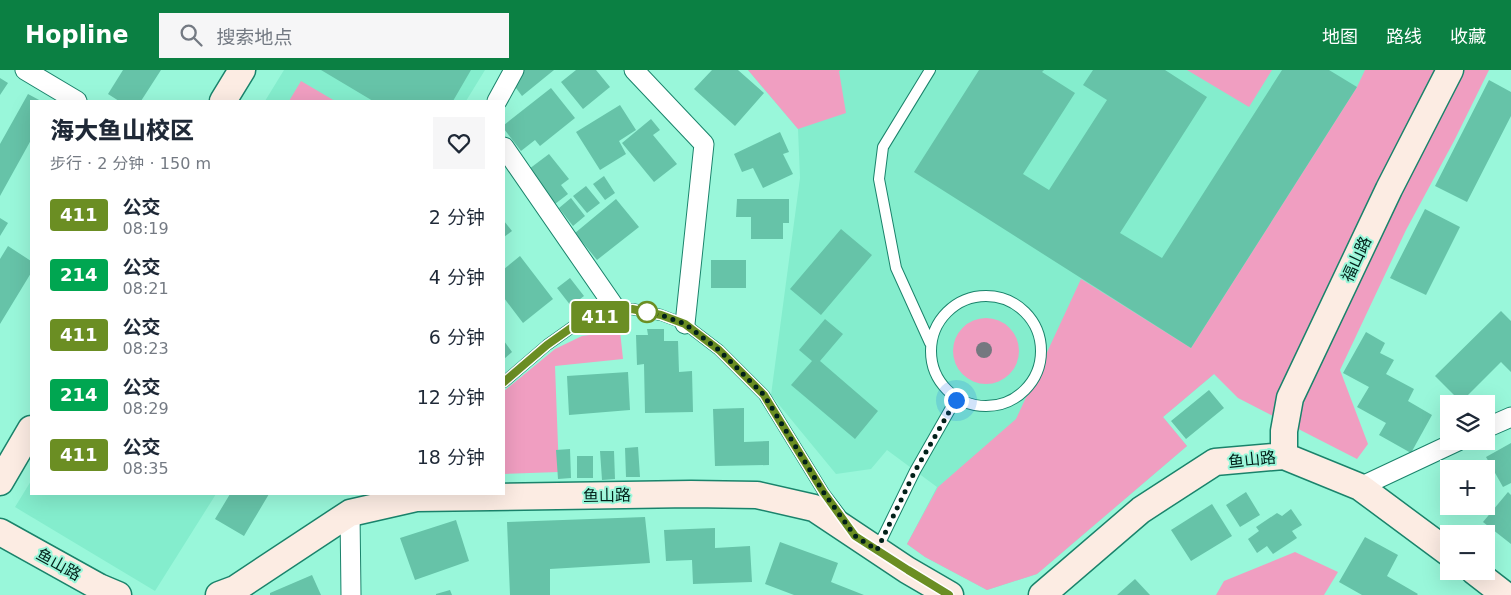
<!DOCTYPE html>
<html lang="zh">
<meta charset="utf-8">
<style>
:root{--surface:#fff;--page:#f6f6f7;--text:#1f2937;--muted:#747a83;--accent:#0b8043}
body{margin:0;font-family:"DejaVu Sans","Noto Sans SC",sans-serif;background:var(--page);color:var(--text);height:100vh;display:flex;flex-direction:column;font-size:19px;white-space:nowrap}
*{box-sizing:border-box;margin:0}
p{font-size:16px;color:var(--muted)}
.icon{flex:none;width:28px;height:28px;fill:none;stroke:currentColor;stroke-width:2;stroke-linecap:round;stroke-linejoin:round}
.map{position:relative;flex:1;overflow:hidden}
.details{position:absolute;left:30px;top:30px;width:475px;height:395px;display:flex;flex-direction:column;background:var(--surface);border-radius:0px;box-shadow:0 5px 20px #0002}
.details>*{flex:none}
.badge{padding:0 10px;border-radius:4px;font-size:18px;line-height:32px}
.fabs{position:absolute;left:1440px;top:325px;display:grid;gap:10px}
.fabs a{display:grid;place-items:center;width:55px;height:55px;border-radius:0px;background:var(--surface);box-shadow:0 5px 20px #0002;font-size:25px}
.you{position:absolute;width:25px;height:25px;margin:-12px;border:4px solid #fff;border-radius:50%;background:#1a73e8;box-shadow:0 0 0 8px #1a73e833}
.map>.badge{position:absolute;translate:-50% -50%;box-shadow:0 0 0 2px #fff}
.round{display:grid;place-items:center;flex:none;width:52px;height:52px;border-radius:0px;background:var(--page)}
.headline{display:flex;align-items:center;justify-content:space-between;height:85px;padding:0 20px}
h1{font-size:24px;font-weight:800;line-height:38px}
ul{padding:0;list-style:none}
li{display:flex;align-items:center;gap:15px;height:60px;padding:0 20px}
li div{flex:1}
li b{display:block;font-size:19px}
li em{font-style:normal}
li .badge{min-width:55px;font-weight:700;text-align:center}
header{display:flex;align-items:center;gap:30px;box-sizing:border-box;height:70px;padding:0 25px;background:var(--accent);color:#fff}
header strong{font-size:24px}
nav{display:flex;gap:28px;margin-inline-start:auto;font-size:18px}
.search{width:350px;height:45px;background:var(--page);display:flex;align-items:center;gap:12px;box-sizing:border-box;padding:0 18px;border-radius:0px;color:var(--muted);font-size:19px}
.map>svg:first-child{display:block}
</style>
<header>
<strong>Hopline</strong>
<div class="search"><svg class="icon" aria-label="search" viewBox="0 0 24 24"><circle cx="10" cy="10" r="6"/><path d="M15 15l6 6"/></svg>搜索地点</div>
<nav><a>地图</a><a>路线</a><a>收藏</a></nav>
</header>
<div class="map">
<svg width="1511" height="525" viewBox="0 0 1511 525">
<rect width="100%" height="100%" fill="#99f7da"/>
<path fill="#84edcd" d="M284 0H485L466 31H265Z
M748 0H1420L1214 304 1163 347 1187 376 1037 504 987 520 925 487 907 474 937 417 887 380 871 399 836 404 771 325 800 108 798 59Z
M31 411V424H216L155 521 15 437Z"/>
<path fill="#f09ec1" d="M748 0H841L839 1 846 43 798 59Z
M1187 0H1272L1249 37Z
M1365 0H1489L1454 71 1406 160 1340 300 1368 374 1357 389 1238 328 1214 304 1163 347 1187 376 1037 504 987 520 925 487 907 474 938 417 1016 349 1081 209 1191 278 1357 17Z
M301 11 335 31H289Z
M953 281a33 33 0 1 1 66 0a33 33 0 1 1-66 0Z
M620 261 623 289 555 296 559 402 504 404V321L555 279 582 266Z
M1295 482 1338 502 1324 525H1216L1224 511Z"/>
<path fill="#66c3a8" d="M123 0H161L141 31H119L108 24Z
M321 0H471L453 31H373Z
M522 0H554L522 26 510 10Z
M576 0H596L610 17 583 39 561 12Z
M712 0H738L764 23 735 56 694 19Z
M979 0H1044L1042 2 1075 23 1023 104 1049 120 1107 30 1083 15 1093 0H1165L1207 27 1120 163 1162 188 1282 0H1329L1357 17 1191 278 914 102Z
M0 8 8 13 0 25Z
M1489 10 1511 22V46L1467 132 1435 116Z
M551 18 575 48 540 76 535 70 521 81 504 59V55Z
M28 24 41 31H31V70L0 126V74Z
M620 35 636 60 619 71 626 84 600 100 576 62Z
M651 49 660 60 653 65 677 94 654 112 622 73Z
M780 62 789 82 783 84 793 104 763 118 753 98 742 102 734 84Z
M549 84 569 109 561 115 568 124 555 134 529 99Z
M604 106 615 123 605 130 593 114Z
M586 116 600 133 587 143 573 126Z
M571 128 585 146 573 156 559 138Z
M616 129 639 157 597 190 575 163Z
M737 129H789V153H783V169H751V147H736Z
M1425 139 1460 157 1426 225 1390 208Z
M0 148 8 153 0 166Z
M504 151 512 161 504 167Z
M841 159 872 185 821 245 790 219Z
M8 176 31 191V203L0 254V189Z
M520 186 553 229 523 253 504 228V199Z
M711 190H746V218H711Z
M570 208 584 226 571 236 557 218Z
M1501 241 1511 251V302L1501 292 1461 332 1435 306Z
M825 249 843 264 820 291 878 341 855 369 791 315 812 291 799 280Z
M647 259H664V271H678L679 302 692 301 693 342 645 343 644 294 637 295 636 265H648Z
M1366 262 1385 273 1380 283 1394 290 1386 304 1414 319 1408 331 1432 345 1411 383 1379 365 1386 353 1357 337 1369 317 1343 303Z
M504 271 512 282 504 289Z
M628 302 630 340 569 345 567 306Z
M1209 320 1224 338 1186 369 1171 351Z
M744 338V372L769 371V395L715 396 713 339Z
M1511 373V413L1503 417 1486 387Z
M638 377 640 407H626L625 378Z
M570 379 571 408 558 409 556 380Z
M600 381H614L615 409 602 410Z
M577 386H593V408H577Z
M1246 422 1260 445 1240 457 1226 435Z
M1508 422 1511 425V474L1483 452Z
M230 424H269L244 466 215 449Z
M1212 434 1232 466 1191 491 1171 460Z
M1291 439 1302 455 1292 461 1297 468 1273 484 1267 476 1257 483 1248 469 1259 461 1256 457 1277 443 1282 446Z
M645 447 650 493 550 499V525H510L507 452Z
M456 450 469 491 415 510 400 468Z
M715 458V478L750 476 752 512 693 514 692 490 666 491 664 460Z
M1365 467 1398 485 1387 506 1418 524 1417 525H1362L1339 512Z
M780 472 838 493 831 512 864 525H794L765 514Z
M312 505 321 525H270V523Z
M1135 509 1150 525H1117Z
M450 520 452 525H436V524Z"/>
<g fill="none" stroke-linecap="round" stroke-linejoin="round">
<defs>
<path id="lane" d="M931 281a55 55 0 1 1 110 0a55 55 0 1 1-110 0Z
M930 273 896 198 879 109 883 77 930 0
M504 312 547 275 578 253 632 239 661 245 685 254 719 280 764 325 824 423 840 444
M877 479 915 401 956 329"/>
<path id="street" d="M25 0 77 31
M634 0 704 74 685 254
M497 31 514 0
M504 77 618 242
M1486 358 1511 347
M1360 417 1458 371
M350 443 351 525"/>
<path id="secondary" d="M223 31 242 0
M1284 386V361L1290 328 1389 119 1450 0
M0 412 31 359
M0 462 99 517 118 525
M1474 501 1505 525
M219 525 235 519 350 443 416 428 691 424 757 425 814 438 907 500 950 525
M1042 525 1141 440 1215 392 1284 386 1360 417 1449 483"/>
</defs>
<use href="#lane" stroke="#1a836b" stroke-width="12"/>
<use href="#street" stroke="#1a836b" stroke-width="21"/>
<use href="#secondary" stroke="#1a836b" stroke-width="29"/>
<use href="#lane" stroke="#fff" stroke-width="10"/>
<use href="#street" stroke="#fff" stroke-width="19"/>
<use href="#secondary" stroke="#fcece3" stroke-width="26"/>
</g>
<circle fill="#757880" cx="984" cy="280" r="8"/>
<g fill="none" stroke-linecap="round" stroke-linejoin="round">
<defs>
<path id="line" d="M504 312 547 275 578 253 632 239 661 245 685 254 719 280 764 325 824 423 855 466 908 500 949 525"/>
</defs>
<use href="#line" stroke="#fff" stroke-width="11"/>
<use href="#line" stroke="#6b8e23" stroke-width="8"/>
<path stroke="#022019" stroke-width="5" stroke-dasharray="0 9" d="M647 242 661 245 685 254 719 280 764 325 824 423 855 466 877 480 915 401 956 330"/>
</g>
<circle fill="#fff" stroke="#6b8e23" stroke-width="2.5" cx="647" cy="242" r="10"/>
<g text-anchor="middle" stroke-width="4" stroke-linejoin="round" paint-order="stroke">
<g font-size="16" fill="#022019" stroke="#99f7da">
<text transform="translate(1356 189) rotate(-65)" y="6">福山路</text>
<text transform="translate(1252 389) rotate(-6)" y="6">鱼山路</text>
<text transform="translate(607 425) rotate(-1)" y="6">鱼山路</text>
<text transform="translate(59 494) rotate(29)" y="6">鱼山路</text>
</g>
</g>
</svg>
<div class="fabs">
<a><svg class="icon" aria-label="layers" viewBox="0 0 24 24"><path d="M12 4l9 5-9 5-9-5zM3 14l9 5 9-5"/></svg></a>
<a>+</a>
<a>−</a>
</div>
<div class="you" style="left:956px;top:330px"></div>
<b class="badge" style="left:600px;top:247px;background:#6b8e23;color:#fff">411</b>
<section class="details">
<div class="headline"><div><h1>海大鱼山校区</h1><p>步行 · 2 分钟 · 150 m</p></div><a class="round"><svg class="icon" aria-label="heart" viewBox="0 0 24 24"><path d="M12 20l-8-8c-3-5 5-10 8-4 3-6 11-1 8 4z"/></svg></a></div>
<ul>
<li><span class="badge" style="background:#6b8e23;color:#fff">411</span><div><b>公交</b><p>08:19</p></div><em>2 分钟</em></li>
<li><span class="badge" style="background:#00a651;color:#fff">214</span><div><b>公交</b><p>08:21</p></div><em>4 分钟</em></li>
<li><span class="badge" style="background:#6b8e23;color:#fff">411</span><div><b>公交</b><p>08:23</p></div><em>6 分钟</em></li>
<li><span class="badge" style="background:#00a651;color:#fff">214</span><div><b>公交</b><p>08:29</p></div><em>12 分钟</em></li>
<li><span class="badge" style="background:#6b8e23;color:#fff">411</span><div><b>公交</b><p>08:35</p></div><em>18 分钟</em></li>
</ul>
</section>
</div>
